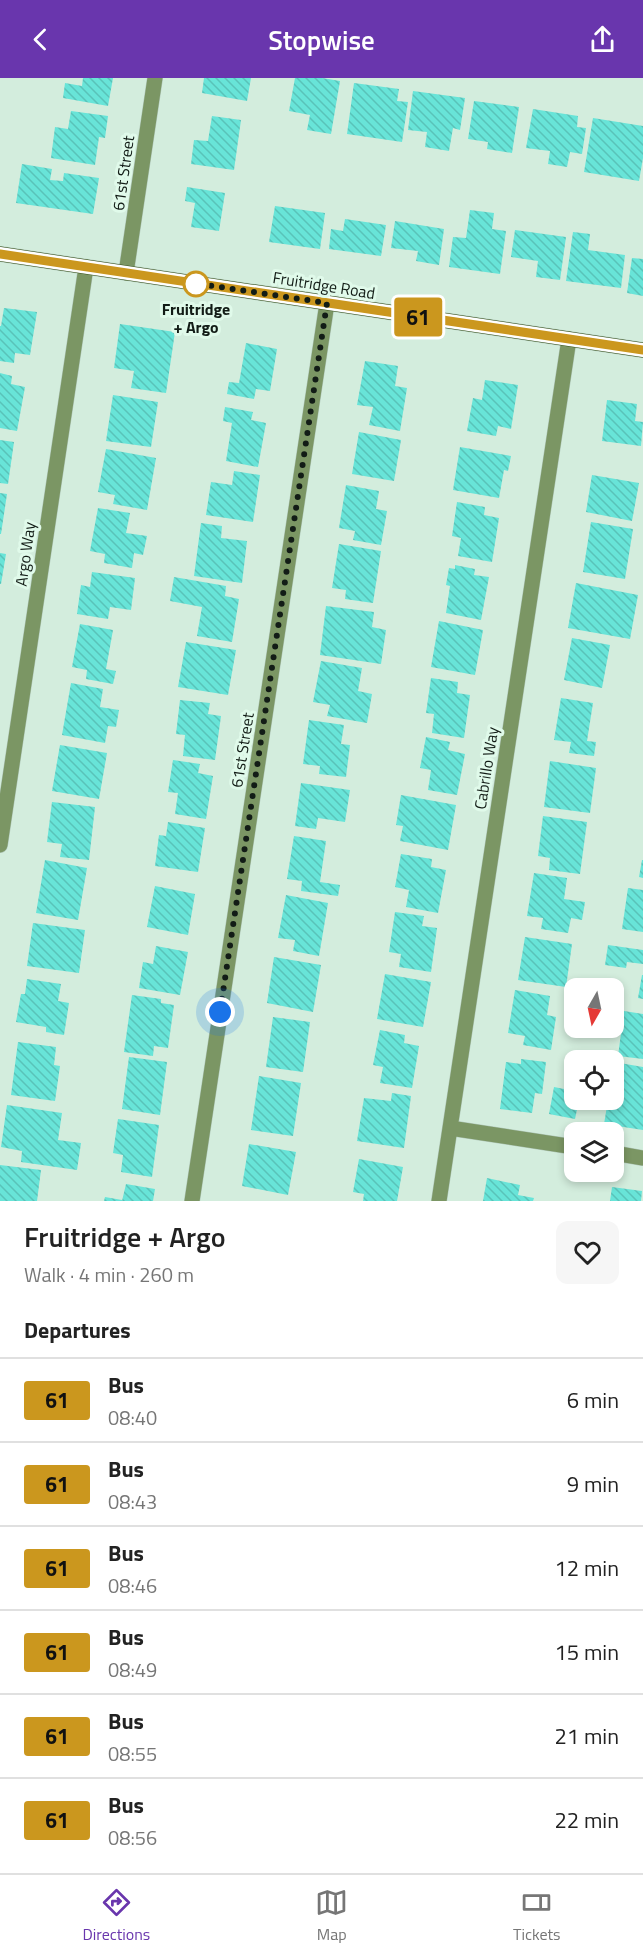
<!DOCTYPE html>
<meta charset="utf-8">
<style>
:root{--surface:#fff;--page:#f6f6f6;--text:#222;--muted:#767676;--line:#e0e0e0;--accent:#6936ad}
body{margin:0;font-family:"Titillium Web",sans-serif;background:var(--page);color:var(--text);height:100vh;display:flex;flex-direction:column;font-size:22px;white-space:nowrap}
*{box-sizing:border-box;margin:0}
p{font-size:20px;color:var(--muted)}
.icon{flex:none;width:33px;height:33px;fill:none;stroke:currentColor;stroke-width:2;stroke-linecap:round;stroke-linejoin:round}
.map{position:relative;height:1123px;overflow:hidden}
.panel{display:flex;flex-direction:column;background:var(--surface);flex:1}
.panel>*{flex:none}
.badge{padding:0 12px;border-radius:4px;font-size:21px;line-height:39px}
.needle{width:39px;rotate:189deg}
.tools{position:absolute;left:564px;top:900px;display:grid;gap:12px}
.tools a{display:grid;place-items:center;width:60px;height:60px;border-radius:12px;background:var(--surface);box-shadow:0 3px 9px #0003;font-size:30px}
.you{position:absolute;width:30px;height:30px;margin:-15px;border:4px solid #fff;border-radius:50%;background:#1a73e8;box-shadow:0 0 0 9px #1a73e833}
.map>.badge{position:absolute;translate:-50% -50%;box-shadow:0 0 0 3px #fff}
h2{padding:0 24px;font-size:22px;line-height:54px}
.round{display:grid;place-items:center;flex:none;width:63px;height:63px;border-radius:12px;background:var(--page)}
.head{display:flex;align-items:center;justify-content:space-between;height:102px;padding:0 24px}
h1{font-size:28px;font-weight:600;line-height:45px}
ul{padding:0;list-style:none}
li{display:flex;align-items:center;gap:18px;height:84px;padding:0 24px;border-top:2px solid var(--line)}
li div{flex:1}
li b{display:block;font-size:22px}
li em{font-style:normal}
li .badge{min-width:66px;font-weight:700;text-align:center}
header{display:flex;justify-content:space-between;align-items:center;height:78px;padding:0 24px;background:var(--accent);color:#fff;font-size:27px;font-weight:600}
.tab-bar{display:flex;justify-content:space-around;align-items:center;height:84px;border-top:2px solid var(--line);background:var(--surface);font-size:16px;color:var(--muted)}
.tab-bar a{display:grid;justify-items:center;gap:3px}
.tab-bar .on{color:var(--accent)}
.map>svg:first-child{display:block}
</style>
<header><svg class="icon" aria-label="back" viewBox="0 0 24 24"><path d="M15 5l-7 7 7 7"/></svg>Stopwise<svg class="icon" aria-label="share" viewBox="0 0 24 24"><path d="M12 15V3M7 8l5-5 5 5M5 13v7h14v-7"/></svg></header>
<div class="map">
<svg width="643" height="1123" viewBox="0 0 643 1123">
<defs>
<pattern id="building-back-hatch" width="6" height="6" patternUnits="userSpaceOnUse" patternTransform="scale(1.5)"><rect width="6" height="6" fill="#68e4d8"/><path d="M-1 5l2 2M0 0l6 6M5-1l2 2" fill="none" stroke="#59c3b9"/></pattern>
</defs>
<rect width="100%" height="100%" fill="#d3eddd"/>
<path fill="url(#building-back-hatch)" d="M83 0H113L108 28 63 20 65 5 82 8Z
M204 0H251L247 23 202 15Z
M295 0H322L340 3 331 56 307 52 310 37 289 33Z
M354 5 399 11 397 23 408 24 402 64 347 56Z
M413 13 465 20 460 52 453 50 449 73 425 69 427 54 408 52Z
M474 23 519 29 512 75 487 71 488 64 468 61Z
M533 31 578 38 577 49 586 50 582 76 570 74 567 89 548 86 550 73 526 70Z
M71 33 108 38 105 60 99 59 95 87 51 80 55 49 68 51Z
M212 38 241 42 234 92 191 86 194 62 208 63Z
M593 40 643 48V80L639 103 584 94Z
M22 86 52 91 50 102 63 103 64 95 99 100 93 136 16 125Z
M187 109 225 115 219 153 191 149 195 125 185 123Z
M275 128 325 135 320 171 269 164Z
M470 132 494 135 492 151 506 153 500 196 449 189 453 159 466 160Z
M345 141 386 147 381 178 329 171 331 151 343 153Z
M395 143 444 151 439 187 416 183 418 173 391 170Z
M515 152 566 159 560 202 536 199 538 183 511 179Z
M573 154 590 156 588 172 625 177 621 210 566 203Z
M632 180 643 181V218L627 215Z
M4 230 37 234 30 277 15 275 14 285 0 283V248H1Z
M120 246 175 254 166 315 131 310 134 293 114 290Z
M246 265 277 271 270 313 256 311 254 321 227 316 229 304 239 305Z
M365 283 398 288 395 308 407 310 400 353 369 347 373 329 357 327Z
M0 295 12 298 11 306 25 309 17 353 0 350Z
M485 302 518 307 511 351 498 348 496 358 467 353 473 320 482 322Z
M113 317 158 324 151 369 106 363Z
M607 322 637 326 635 343 643 344 641 368 602 363Z
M225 329 253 334 251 342 266 345 258 389 226 383 232 345 223 343Z
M359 354 401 362 394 403 352 396Z
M0 362 14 364 8 406 0 405Z
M460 369 511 378 508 393 504 392 499 420 453 412Z
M106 371 156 380 147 432 113 426 115 417 98 414Z
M234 393 260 397 253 444 206 437 211 404 232 407Z
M592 397 639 405 632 443 586 434Z
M346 407 379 413 376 431 387 433 381 467 353 462 355 453 339 450Z
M0 415 7 416 1 456H0Z
M457 424 485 429 484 437 499 440 492 484 458 478 461 460 452 458Z
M98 430 130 435 126 455 147 458 143 477 134 475 132 490 104 485 105 476 90 473Z
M591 444 633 451 625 501 583 494Z
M201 445 222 448 221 460 247 463 242 505 194 498Z
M339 466 381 473 373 525 345 521 346 512 332 510Z
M0 475 6 476 1 506H0Z
M455 487 475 491 474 497 489 499 481 542 446 535 450 508 446 507 449 490 455 491Z
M92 494 135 500 131 532 110 529 108 541 77 536 81 507 90 509Z
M174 499 226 508 225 518 239 521 232 564 197 558 202 529 170 523Z
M576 505 638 517 630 561 568 550Z
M326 528 374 534 372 549 386 552 381 586 320 577Z
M439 543 483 552 475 597 431 589Z
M80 546 113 552 106 591 116 593 113 606 86 601 87 592 72 589Z
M572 560 610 567 602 610 564 602Z
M186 564 236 572 228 617 178 609Z
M321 583 362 590 358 613 372 616 367 645 327 638 330 627 313 624Z
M431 600 458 604 457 615 470 617 464 660 432 655 434 636 426 635Z
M71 605 103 611 100 629 119 632 116 649 108 648 105 665 62 657Z
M561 620 593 625 587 663 596 664 594 678 569 675 571 664 554 662Z
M180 622 210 625 208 636 221 638 215 682 183 678 185 657 176 656Z
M309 642 344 647 341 666 350 667 346 699 319 696 320 688 303 686Z
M426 659 450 664 448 672 465 676 457 717 428 712 431 692 420 690Z
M60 667 107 675 99 721 52 713Z
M173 682 200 686 198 695 213 698 206 741 175 736 178 715 168 714Z
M550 683 596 690 590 735 544 729Z
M301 705 350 712 345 744 318 740 316 751 295 748Z
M401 717 456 727 448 772 400 763 403 748 396 747Z
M52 724 95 729 89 782 60 779 62 766 47 764Z
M543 738 587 744 580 796 549 792 550 780 538 778Z
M168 744 205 750 198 794 155 788 159 757 166 758Z
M294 758 326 763 320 804 340 807 338 818 301 813 302 803 287 801Z
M401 776 432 781 431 789 446 792 438 835 406 829 409 812 395 809Z
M45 782 87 790 78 842 36 835Z
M642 782H643V800L639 799Z
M534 795 567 800 564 821 585 824 582 842 571 840 568 855 541 851 543 840 527 838Z
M155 808 195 816 188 857 147 849Z
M628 810 643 812V854L622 851Z
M286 817 328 825 319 878 293 873 295 862 278 860Z
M395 834 424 838 422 848 437 850 431 894 399 889 401 876 389 874Z
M33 845 85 852 79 895 27 888Z
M525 859 572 866 566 909 518 902Z
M608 867 643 872V886L627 884 626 890 605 887Z
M156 868 188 874 180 917 139 910 143 884 153 886Z
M274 879 321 887 313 934 267 925Z
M385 896 431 904 423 949 377 941Z
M642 897H643V921L638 920Z
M27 901 61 906 58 923 69 925 64 957 46 954V949L16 944 21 916H25Z
M515 912 550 918 547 937 556 939 551 972 523 967 525 958 508 955Z
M132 917 161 921V925L174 927 168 970 154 968 153 978 124 974Z
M624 933 643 936V981L618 978Z
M273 939 310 944 303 994 266 989Z
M380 952 405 957 404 965 419 968 412 1010 380 1005 383 989 373 987Z
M18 964 56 969 54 987 60 988 55 1023 11 1017Z
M129 979 167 984 160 1037 122 1031Z
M521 981 546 984 542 1016 535 1015 532 1035 500 1031 506 984 521 986Z
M614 984 643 989V1052L604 1046 608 1022H614Z
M259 998 301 1005 293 1058 251 1052Z
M554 1009 574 1013V1022H579L575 1041 549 1036Z
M392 1015 411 1018 404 1070 357 1063 364 1020 391 1023Z
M7 1027 62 1035 58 1062 81 1065 77 1092 21 1084 22 1073 1 1069Z
M118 1041 159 1047 152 1099 121 1094 123 1077 113 1075Z
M249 1066 296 1074 288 1117 242 1108Z
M359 1081 403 1089 397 1123H363L364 1116 353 1114Z
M0 1087 41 1092 37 1123H0Z
M487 1100 520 1107 518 1117 534 1120 533 1123H483Z
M126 1106 155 1111 153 1123H122Z
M612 1109 642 1113 641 1123H610Z
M105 1119 122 1122V1123H104Z"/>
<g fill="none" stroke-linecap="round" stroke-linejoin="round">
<defs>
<path id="minor" d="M126 195 155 0
M0 767 86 189
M450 1050 574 1069
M614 1075 643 1080
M192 1123 327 225
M439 1123 569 261"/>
<path id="major" d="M0 176 643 272"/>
</defs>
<use href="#minor" stroke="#b0c7b9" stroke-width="16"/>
<use href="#major" stroke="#b0c7b9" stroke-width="16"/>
<use href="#minor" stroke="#7b9664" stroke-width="15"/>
<use href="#major" stroke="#334e16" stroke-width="15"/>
</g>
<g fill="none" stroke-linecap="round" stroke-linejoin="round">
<defs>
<path id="line" d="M0 176 643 272"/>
</defs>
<use href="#line" stroke="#fff" stroke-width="14"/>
<use href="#line" stroke="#cb971e" stroke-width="9"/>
<path stroke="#121c16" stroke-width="6" stroke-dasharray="0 10.8" d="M196 206 193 205 327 225 220 934"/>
</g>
<circle fill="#fff" stroke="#cb971e" stroke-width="3" cx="196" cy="206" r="12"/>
<g text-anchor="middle" stroke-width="6" stroke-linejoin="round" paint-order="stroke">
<g font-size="16" fill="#121c16" stroke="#e0faea">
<text transform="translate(123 95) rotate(-82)" y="6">61st Street</text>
<text transform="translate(324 207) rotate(9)" y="6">Fruitridge Road</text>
<text transform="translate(25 476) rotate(-82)" y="6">Argo Way</text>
<text transform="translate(242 672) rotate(-81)" y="6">61st Street</text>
<text transform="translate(486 690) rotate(-81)" y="6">Cabrillo Way</text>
</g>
<g font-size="16" font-weight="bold" fill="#121c16" stroke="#e0faea">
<text x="196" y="237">Fruitridge<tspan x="196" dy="18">+ Argo</tspan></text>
</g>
</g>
</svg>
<div class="tools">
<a><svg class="needle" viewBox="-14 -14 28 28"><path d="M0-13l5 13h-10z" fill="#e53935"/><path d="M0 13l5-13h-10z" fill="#767676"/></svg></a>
<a><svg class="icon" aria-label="locate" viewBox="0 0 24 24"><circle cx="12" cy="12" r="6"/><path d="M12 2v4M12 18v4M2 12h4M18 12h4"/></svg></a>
<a><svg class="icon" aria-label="layers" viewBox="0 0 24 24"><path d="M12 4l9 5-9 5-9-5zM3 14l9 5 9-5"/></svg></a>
</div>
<div class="you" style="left:220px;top:934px"></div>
<b class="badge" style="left:418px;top:239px;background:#cb971e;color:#111">61</b>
</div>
<section class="panel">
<div class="head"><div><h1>Fruitridge + Argo</h1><p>Walk · 4 min · 260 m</p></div><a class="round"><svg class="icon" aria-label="heart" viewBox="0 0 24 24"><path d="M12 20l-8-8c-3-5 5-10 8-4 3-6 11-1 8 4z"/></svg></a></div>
<h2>Departures</h2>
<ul>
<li><span class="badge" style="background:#cb971e;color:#111">61</span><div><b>Bus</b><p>08:40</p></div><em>6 min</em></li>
<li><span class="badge" style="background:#cb971e;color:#111">61</span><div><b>Bus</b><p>08:43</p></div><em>9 min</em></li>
<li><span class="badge" style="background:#cb971e;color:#111">61</span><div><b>Bus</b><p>08:46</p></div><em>12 min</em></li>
<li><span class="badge" style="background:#cb971e;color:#111">61</span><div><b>Bus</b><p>08:49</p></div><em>15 min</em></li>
<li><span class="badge" style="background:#cb971e;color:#111">61</span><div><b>Bus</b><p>08:55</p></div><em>21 min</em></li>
<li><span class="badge" style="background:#cb971e;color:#111">61</span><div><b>Bus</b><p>08:56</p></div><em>22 min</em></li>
</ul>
</section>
<nav class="tab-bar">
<a class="on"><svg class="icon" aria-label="directions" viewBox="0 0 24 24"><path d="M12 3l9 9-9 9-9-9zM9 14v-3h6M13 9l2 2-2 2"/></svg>Directions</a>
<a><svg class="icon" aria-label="map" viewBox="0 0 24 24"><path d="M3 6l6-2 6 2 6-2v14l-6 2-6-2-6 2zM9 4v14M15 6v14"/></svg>Map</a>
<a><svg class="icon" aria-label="tickets" viewBox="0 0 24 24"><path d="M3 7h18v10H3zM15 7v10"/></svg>Tickets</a>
</nav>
